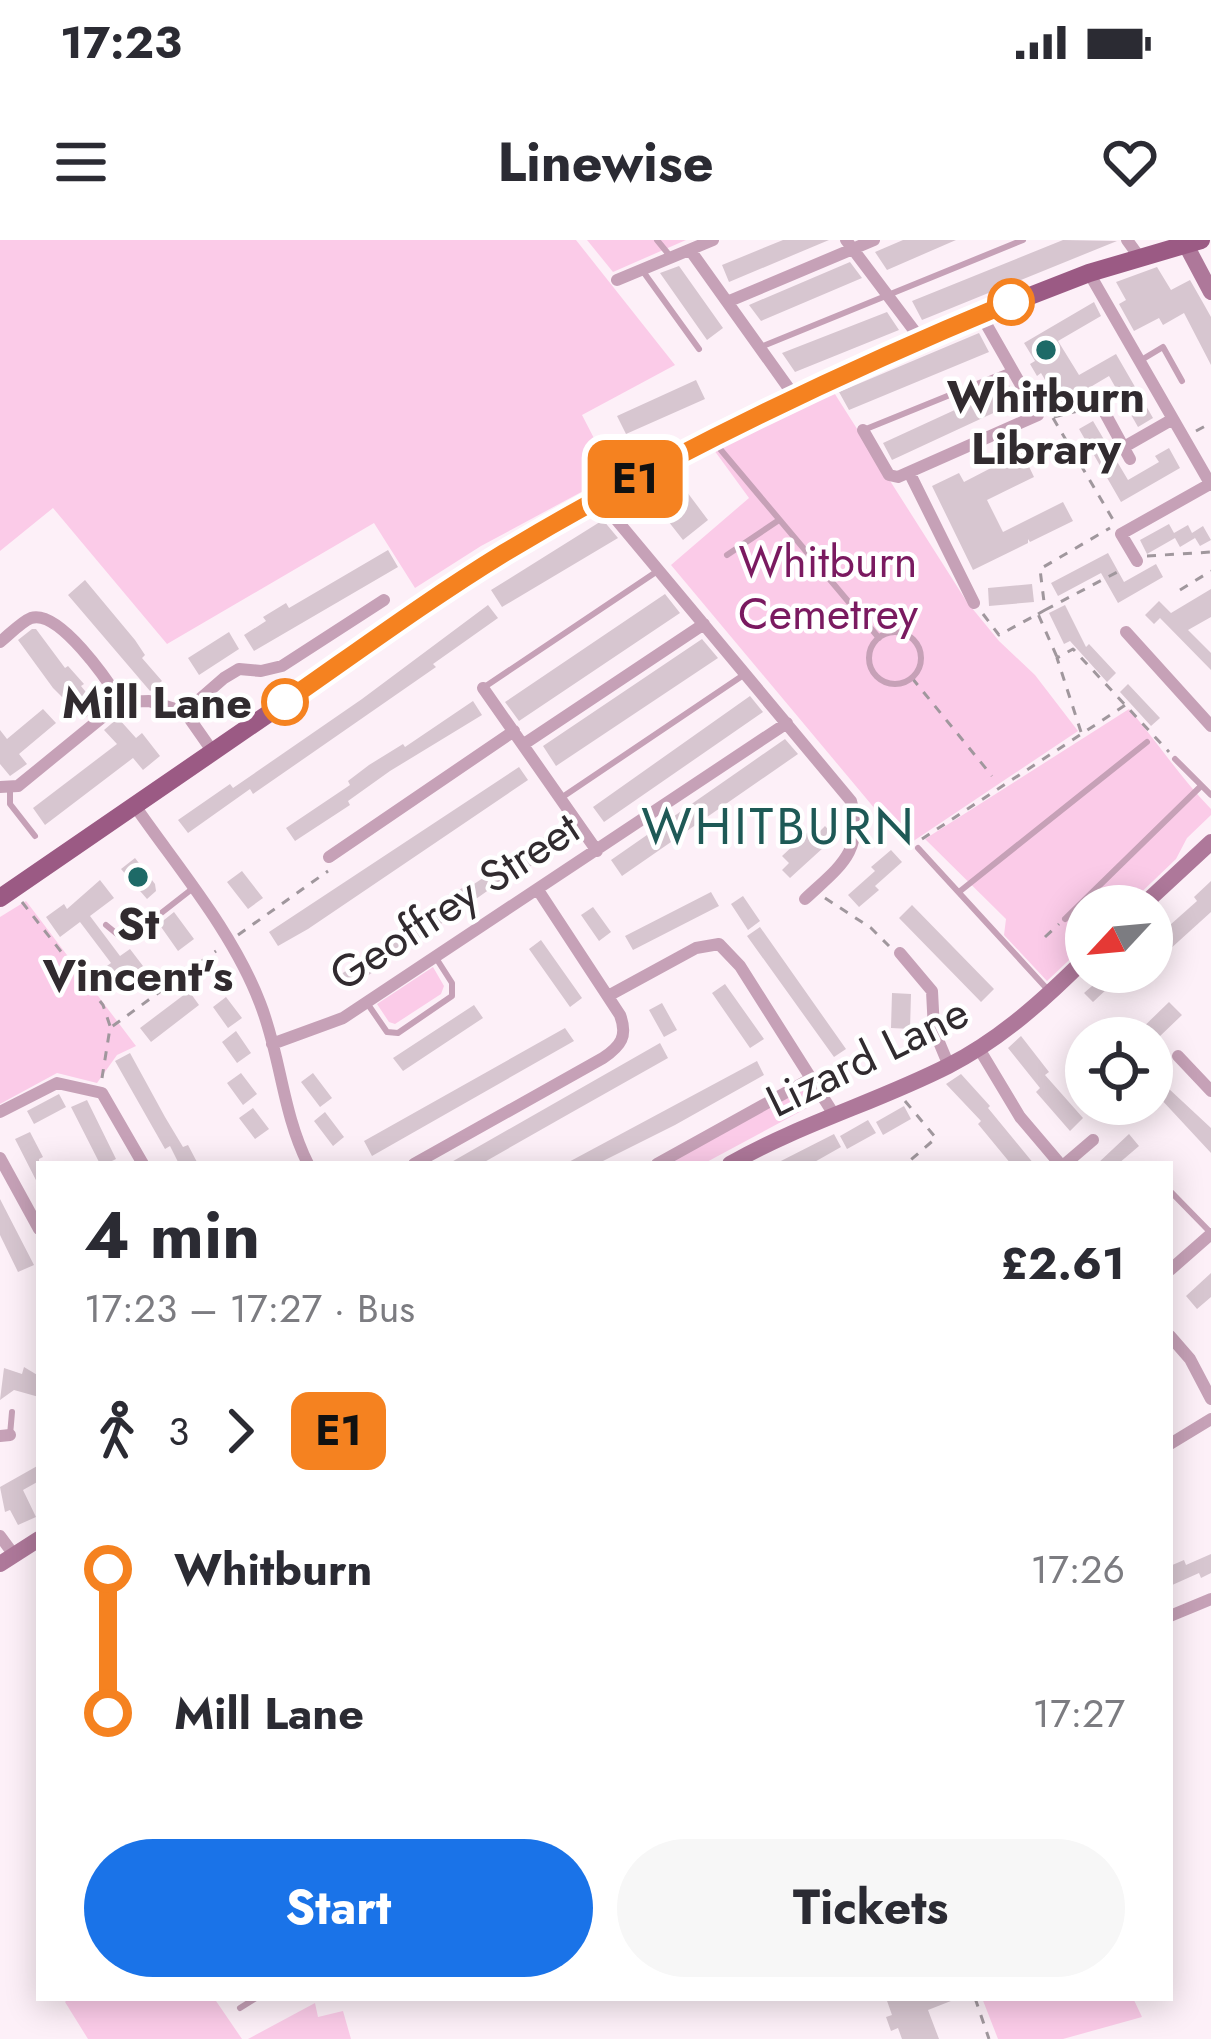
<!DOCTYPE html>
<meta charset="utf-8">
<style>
:root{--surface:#fff;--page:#f7f7f7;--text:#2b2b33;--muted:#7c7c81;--accent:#1a73e8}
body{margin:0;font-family:Jost,sans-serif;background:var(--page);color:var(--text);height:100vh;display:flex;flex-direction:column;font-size:45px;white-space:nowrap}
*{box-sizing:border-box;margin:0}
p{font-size:39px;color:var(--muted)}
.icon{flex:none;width:66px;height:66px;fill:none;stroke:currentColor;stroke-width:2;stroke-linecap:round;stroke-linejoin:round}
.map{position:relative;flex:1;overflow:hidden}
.details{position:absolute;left:36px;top:921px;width:1137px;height:840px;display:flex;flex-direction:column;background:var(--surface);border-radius:0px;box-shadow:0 6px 30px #0003}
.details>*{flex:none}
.badge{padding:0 24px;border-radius:18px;font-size:42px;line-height:78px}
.needle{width:78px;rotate:244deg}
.controls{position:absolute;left:1065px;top:645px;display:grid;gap:24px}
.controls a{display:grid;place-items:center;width:108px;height:108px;border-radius:50%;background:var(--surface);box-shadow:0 6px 30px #0003;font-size:60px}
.map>.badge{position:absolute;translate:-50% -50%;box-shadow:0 0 0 6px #fff}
.legs{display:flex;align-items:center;gap:18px;height:132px;padding:0 48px;font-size:39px}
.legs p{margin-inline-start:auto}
.head{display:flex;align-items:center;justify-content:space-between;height:204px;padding:0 48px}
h1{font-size:66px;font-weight:700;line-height:90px}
.action{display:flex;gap:24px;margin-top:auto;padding:24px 48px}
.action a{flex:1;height:138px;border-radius:72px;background:var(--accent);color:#fff;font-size:48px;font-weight:700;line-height:138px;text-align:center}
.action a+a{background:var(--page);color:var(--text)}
ul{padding:0 48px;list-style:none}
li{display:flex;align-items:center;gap:42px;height:144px;font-size:45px}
li i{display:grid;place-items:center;width:18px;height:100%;margin:0 15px;background:currentColor}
li i::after{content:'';width:30px;height:30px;margin:-15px;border:9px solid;border-radius:50%;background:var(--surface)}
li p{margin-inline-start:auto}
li:first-child i{background:linear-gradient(#0000 50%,currentColor 0)}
li:last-child i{background:linear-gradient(currentColor 50%,#0000 0)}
.status{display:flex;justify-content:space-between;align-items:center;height:84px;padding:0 60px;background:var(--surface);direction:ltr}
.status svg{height:33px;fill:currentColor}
header{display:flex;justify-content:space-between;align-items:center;height:156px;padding:0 48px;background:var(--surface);font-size:54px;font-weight:700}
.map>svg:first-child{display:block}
</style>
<div class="status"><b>17:23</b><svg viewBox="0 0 49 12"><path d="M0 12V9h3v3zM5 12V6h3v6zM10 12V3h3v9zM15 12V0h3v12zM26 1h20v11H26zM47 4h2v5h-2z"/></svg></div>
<header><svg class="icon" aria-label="menu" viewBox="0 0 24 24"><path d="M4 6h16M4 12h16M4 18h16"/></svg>Linewise<svg class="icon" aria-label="heart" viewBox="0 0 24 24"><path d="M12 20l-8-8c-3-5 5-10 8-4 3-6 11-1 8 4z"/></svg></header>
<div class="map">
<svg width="1211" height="1799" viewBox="0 0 1211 1799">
<rect width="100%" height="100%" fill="#fdf0f8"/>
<path fill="#fbcbe8" d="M0 0H576L675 125 582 175 613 235 481 306 415 348 374 283 167 404 53 268 0 311Z
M587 0H686L613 32Z
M833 151 967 362 999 401 1035 435 1078 491 906 606 671 325 749 258 714 210Z
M1129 469C1159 504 1179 536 1211 569V575L1187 598 1176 619 1127 666H1086V704L1047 741 1004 695 1006 679 925 599Z
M26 661 136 806 117 815 97 843 57 833 0 864V677Z
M433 727 444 746 441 754 395 784 389 782 377 764Z
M805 848 807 868 703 924H667Z
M69 1758H214L242 1799H88L65 1762Z
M982 1758H1133L1142 1777 1063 1799H998Z
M315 1763 318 1777 343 1771 351 1799H248Z"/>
<path fill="#d7c6d0" d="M783 0H829L729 42 722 25Z
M903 0H956L887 30 875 12Z
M1063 0 1117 1 922 80 912 61Z
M850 22 862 38 761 81 749 65Z
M679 26 723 88 707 100 660 33Z
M1157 27 1171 50 1190 40 1202 61 1211 77V125L1184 73 1163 85 1159 78 1134 91 1119 64 1126 60 1116 42Z
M1094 62 1101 76 1058 101 1079 135 1116 114 1153 178 1138 187 1109 136 1060 165 1041 133 1037 136 1030 124 1035 121 1024 103Z
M887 72 899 90 795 132 782 113Z
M979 93 989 112 849 170 839 152Z
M696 140 705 159 626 194 617 176Z
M1009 145 1017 162 892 220 883 203Z
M1093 181 1128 240 1159 222 1155 216 1169 208 1180 228 1121 262 1079 189Z
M1022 212 1034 237 987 260 1003 292 1063 262 1073 281 1030 302 1028 299V303L973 330 932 246 959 233 964 242Z
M687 252 708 280 683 300 661 272Z
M603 280 618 298 502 367 491 350Z
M1169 284 1174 293 1188 285 1192 293 1203 286 1211 300 1200 306 1192 293 1195 298 1180 307 1175 298 1147 314 1140 300Z
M388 310 398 327 254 411 244 395 266 381 263 377 286 363 289 368Z
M1108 313 1124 342 1156 324 1163 337 1118 363 1101 333 1058 356 1051 343Z
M85 340 135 400 145 415 142 418 162 441 150 451 68 355Z
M1032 344 1034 362 989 366 988 348Z
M1211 349V377L1188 390 1211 413V430L1160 378 1154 384 1145 375 1159 361 1171 373Z
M665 354 680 373 519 481 505 462Z
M488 365 498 378 433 424 436 427 253 554 250 549 188 593 178 580 230 544 233 548 362 459Z
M1065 365 1086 407 1089 404 1116 433 1107 442 1070 401 1064 404 1049 373Z
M32 389H36L65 428 68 426 84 444 81 446 98 467 84 479 53 448 18 400Z
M229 392 239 409 199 435 188 418Z
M702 399 718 418 556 526 543 506Z
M1128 444 1160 478 1151 486 1120 452Z
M750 456 763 472 604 582 593 567Z
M473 461 482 475 390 531 348 561 350 565 295 601 286 588 350 545 348 541 369 525 403 504 405 507Z
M43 469 56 483 19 514 27 524 10 536 0 524V490L7 499Z
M118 478 136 498 142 493 160 516 143 530 133 518 45 585 33 568 117 504 104 490Z
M785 499 798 514 622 636 611 620Z
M519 527 528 540 308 689 278 706 269 692Z
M561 586 570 600 492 652 490 649 349 749 340 735 472 641 474 644Z
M825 586 835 597 790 638 782 630 789 623 782 616 810 590 815 596Z
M891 610 902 622 875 646 879 650 859 667 848 655 875 631 871 627Z
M135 618 155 644 156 651 147 659 121 629Z
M242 631 263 658 248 669 227 642Z
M100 640 114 658 90 676 120 716 130 709 143 726 112 748 100 731 111 723 80 682 60 697 46 677 64 664 67 669Z
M1211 641V672L1158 720 1152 713V701L1197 661 1194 657Z
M711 652 719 666 633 710 625 696Z
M743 656 760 681 748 690 731 664Z
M912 665 994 749 981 762 899 678Z
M593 667 611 692 599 701 581 675Z
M174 672 194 699 178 711 159 684Z
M760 687 846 809 834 817 747 696Z
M541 700 582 758 570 767 529 709Z
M1108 732H1125L1093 762 1084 753Z
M725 744 764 799 750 808 712 753Z
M189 751 199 765 151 802 140 788Z
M892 753 911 754 910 789 891 788Z
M226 757 242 778 228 788 213 767Z
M1169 762 1182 775 1158 798H1132Z
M662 763 677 790 664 797 649 770Z
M474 765 483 778 403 831 393 818Z
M565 788 574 801 372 916 364 901Z
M236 791 251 813 237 823 222 802Z
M1021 796 1049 832 1045 835 1083 878 1070 891 1036 852 1040 848 1008 808Z
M660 803 668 818 567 875 481 924H448Z
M130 813 165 877 183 907 188 905 198 924H179L170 906 165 909 115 821Z
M757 821 764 835 675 885 597 924H565Z
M241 833 257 854 243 865 227 843Z
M313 833 332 858 320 867 301 842Z
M961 834 990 866 988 868 1034 924H1011L978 884 981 881 946 844Z
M1168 848 1211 888V913L1159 857Z
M59 854 66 867 34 884 27 871Z
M87 860 116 919 106 924H100L71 867Z
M904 866 911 879 883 895 876 882Z
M253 868 269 889 255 899 239 878Z
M325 872 344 897 333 906 314 881Z
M868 880 876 893 847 909 840 896Z
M30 892 43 917 39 919V946L15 899Z
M834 894 841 907 811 924H775Z
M1129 894 1139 906 1118 924H1097Z
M0 959 34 1025 18 1032 0 995Z
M1211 1033V1057L1197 1069 1186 1056Z
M24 1127 39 1136V1157L14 1150 0 1160 4 1128 22 1134Z
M39 1225V1241L23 1250 36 1277 18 1285 10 1270 5 1272 0 1247Z
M1211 1314V1333L1201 1338 1199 1333 1170 1346V1326L1184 1320 1186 1325Z
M886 1758H956V1759L928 1770 939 1799H902L898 1788 891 1791 886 1777 892 1775Z"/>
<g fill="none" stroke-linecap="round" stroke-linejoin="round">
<path stroke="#a0979d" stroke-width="3" stroke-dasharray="9 9" stroke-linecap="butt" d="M1054 177 1086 169
M1053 178 1115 283
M1196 191 1211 183
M1147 316 1211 312
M1180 350 1211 331
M1045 370 1123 329
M983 374 999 395 1038 374 1057 417
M1038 374 1045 370 1040 329 1110 288
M912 438 992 536
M1081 492 1057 418 1073 409 1169 512
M922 599 1127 464
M825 658 871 688 889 706
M22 662 103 765 110 786
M238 695 328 631
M1045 697 1059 684
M102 838 110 788 216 711
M905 861 936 898 906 924
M975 1758 989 1799"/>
<path stroke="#c6a1b7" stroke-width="6" d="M657 0 670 16
M642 30 699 109
M763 106 1023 0
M1143 119 1163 107 1182 141
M866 189 1009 131
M715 203 879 398
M727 315 779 280
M869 418a26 26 0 1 1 52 0a26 26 0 1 1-52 0Z
M483 448 659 330
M1175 519 1211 555
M10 547V564L35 596
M561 558 745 434
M918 608 1049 751
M959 652 1147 502
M1065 679 1201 546
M106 685 117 694 132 692 151 681 192 649
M367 763 387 792 398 793 452 756V743L436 718
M1170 951 1211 993
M10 1195 12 1172
M240 1768 256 1758"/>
<path stroke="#c6a1b7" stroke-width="12" d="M846 0 922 101
M1127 0 1140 18
M690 10 795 157
M1089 33 1211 245
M617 40 713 0
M727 62 874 0
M1100 164 1130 219
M863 190 889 235 898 237 1038 175 981 75
M1124 207 1173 179
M909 232 974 363
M599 259 851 561C865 612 839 627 805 659
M1137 321 1121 294 1210 244
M1126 392 1211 486
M0 402C9 395 21 382 31 378 59 369 108 441 121 462
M483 448 597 611
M185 472 224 438 239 429 261 431 282 426 384 360
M524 504 704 384
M0 547 18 546 121 462 149 461 185 472 213 512
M135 566C178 628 233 692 260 763 281 816 282 872 308 924
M329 617 514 491
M900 713 932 751 934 790 949 826
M608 756 696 708 719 704 740 726 833 873
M272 804 343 778 787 483
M978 807 1020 877 1060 924
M1178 816 1211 851
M0 872 57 843 102 853 143 924
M0 918 39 989
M414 924 603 818C621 806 628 796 620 775L538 650
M657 924 812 838
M1065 924 1093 900
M1170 1030 1211 994
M1170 1096 1190 1119 1211 1159
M0 1196 10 1195
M1170 1204 1211 1179
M0 1296 14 1315
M1170 1376 1211 1359"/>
<path stroke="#ae789a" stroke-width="16" d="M1186 5 1211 52
M1142 666 1211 602
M730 924C800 884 877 862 948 826 1001 799 1045 759 1086 718
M0 1324 39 1299"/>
<path stroke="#9b5a84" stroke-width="18" d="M0 658 498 316 599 259 795 157 981 75 1089 33 1201 0"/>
</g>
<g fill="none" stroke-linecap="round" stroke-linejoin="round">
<defs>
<path id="line-1" d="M285 462C357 412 429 359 504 313 666 216 837 134 1011 62"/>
</defs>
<use href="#line-1" stroke="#fff" stroke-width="27"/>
<use href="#line-1" stroke="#f58220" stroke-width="18"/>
</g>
<g fill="#fff" stroke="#f58220" stroke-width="6">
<circle cx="1011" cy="62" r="21"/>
<circle cx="285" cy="462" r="21"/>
</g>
<g fill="#1e6a67" stroke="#fff" stroke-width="4.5">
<circle cx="1046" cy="110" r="12"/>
<circle cx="138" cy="637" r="12"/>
</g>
<g text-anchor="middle" stroke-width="9" stroke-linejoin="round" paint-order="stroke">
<g font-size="45" font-weight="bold" fill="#312b2f" stroke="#fff">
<text x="1046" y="172">Whitburn<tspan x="1046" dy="52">Library</tspan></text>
<text x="138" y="699">St<tspan x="138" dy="52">Vincent’s</tspan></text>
</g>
<g font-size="45" fill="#7a1a60" stroke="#fff">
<text x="828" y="337">Whitburn<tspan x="828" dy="52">Cemetrey</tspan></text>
</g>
<g font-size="45" font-weight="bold" fill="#312b2f" stroke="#fff" text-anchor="end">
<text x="252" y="478">Mill Lane</text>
</g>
<g font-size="45" fill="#312b2f" stroke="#fff">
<text transform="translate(454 661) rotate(-33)" y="16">Geoffrey Street</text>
<text transform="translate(867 816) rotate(-26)" y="16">Lizard Lane</text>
</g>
<g font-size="51" letter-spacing="3" fill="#1e5956" stroke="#fff">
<text x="779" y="604">WHITBURN</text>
</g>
</g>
</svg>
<div class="controls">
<a><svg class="needle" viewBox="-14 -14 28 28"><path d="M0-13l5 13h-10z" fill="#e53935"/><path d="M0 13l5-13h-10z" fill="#7c7c81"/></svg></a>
<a><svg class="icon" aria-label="locate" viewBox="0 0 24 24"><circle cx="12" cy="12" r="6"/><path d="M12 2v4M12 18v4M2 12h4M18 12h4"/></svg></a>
</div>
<b class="badge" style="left:635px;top:239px;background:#f58220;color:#111">E1</b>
<section class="details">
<div class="head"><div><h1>4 min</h1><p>17:23 – 17:27 · Bus</p></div><b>£2.61</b></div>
<div class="legs"><svg class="icon" aria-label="walk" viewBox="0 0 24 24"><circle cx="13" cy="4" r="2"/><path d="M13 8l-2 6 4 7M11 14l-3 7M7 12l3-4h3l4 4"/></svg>3<svg class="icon" aria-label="forward" viewBox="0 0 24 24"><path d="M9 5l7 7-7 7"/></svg><b class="badge" style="background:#f58220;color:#111">E1</b></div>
<ul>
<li><i style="color:#f58220"></i><b>Whitburn</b><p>17:26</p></li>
<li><i style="color:#f58220"></i><b>Mill Lane</b><p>17:27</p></li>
</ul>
<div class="action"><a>Start</a><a>Tickets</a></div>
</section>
</div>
